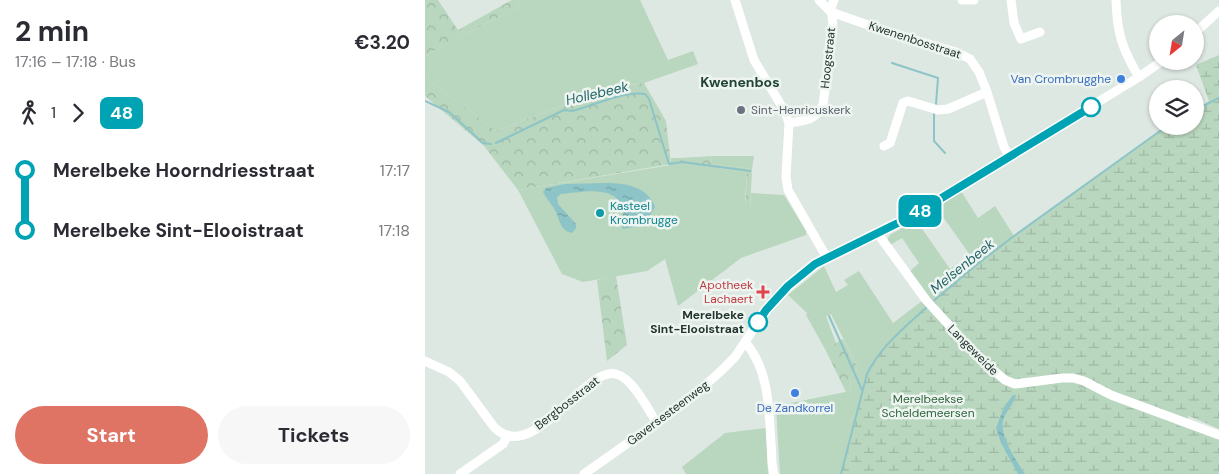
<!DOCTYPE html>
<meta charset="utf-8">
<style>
:root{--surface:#fff;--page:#f7f7f7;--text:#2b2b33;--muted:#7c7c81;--accent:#df7464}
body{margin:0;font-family:"DM Sans",sans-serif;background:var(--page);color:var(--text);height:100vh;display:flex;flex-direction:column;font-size:19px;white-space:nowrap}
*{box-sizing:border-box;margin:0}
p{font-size:16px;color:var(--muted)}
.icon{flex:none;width:28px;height:28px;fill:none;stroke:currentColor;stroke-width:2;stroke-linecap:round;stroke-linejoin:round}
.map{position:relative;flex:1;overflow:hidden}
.side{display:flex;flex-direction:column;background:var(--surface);width:425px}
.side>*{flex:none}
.badge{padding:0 10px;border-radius:8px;font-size:18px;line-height:32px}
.needle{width:32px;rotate:210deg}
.fabs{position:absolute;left:724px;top:15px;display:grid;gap:10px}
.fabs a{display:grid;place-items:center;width:55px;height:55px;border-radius:50%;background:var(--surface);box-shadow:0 1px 4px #0004;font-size:25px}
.map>.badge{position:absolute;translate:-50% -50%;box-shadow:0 0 0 2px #fff}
.legs{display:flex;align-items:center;gap:8px;height:55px;padding:0 15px;font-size:16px}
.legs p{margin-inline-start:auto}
.headline{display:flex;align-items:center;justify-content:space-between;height:85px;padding:0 15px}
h1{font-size:28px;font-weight:700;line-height:38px}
.primary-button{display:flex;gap:10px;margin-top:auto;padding:10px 15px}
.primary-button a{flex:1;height:58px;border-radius:30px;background:var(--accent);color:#fff;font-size:20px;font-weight:700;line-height:58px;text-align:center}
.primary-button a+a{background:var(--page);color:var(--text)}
ul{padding:0 15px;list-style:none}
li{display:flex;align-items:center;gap:18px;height:60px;font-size:19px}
li i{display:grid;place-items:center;width:8px;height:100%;margin:0 6px;background:currentColor}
li i::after{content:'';width:12px;height:12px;margin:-6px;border:4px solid;border-radius:50%;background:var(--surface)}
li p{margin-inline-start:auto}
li:first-child i{background:linear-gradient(#0000 50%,currentColor 0)}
li:last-child i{background:linear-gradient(currentColor 50%,#0000 0)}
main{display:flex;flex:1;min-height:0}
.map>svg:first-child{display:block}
</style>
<main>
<section class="side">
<div class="headline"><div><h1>2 min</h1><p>17:16 – 17:18 · Bus</p></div><b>€3.20</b></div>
<div class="legs"><svg class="icon" aria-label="walk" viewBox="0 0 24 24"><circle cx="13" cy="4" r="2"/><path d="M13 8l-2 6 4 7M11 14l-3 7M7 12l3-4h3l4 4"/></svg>1<svg class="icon" aria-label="forward" viewBox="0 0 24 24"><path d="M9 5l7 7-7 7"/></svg><b class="badge" style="background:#00a3b4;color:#fff">48</b></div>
<ul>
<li><i style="color:#00a3b4"></i><b>Merelbeke Hoorndriesstraat</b><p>17:17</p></li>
<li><i style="color:#00a3b4"></i><b>Merelbeke Sint-Elooistraat</b><p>17:18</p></li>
</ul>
<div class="primary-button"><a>Start</a><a>Tickets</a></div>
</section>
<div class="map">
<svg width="794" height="474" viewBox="0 0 794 474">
<defs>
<pattern id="forest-crowns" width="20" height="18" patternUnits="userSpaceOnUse" patternTransform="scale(1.25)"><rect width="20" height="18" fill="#b9d6be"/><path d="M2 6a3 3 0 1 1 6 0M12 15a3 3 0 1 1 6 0" fill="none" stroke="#9fb8a4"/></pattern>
<pattern id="wetland-marsh" width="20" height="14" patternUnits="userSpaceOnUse" patternTransform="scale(1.25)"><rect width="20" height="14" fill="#b9d6be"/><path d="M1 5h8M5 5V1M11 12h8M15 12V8" fill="none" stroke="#9fb8a4"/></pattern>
<pattern id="water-ripples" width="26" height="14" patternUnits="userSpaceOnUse" patternTransform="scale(1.25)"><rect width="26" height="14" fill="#8cc4c7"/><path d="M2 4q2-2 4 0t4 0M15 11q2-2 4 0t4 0" fill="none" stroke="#72a0a2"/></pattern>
</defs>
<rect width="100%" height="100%" fill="#dee8e2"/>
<path fill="#b9d6be" d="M92 0H215L243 60 268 51 273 64 219 83 183 88 71 131 0 77V56L36 36 94 7Z
M287 156H329L327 169 286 164Z
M246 158H255V164L269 163 270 168H292L322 172 320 200 325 211 326 193 359 195 381 231V235L316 258 253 306 240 259 222 271 158 282 137 274 93 190 246 165Z
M536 191 553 218 570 206 589 236 550 266 507 301 484 272 494 263 477 238 465 245 462 240 465 235 491 220 525 269 545 255 511 207Z
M399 266 411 292 423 285 419 280 434 271 468 323 497 301 638 380 794 437V474H355L351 406 425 391 426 377 433 368 406 314 401 316 411 343 400 349 381 315 382 313 363 295Z
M341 428 343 474H261L257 467 300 433Z"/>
<path fill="url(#forest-crowns)" d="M0 0H13L33 30 87 0H92L94 7 36 36 0 56Z
M0 77 71 131 183 88 219 83 241 121 246 164 93 190 59 146 0 96Z
M287 156 286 164 327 169 325 211H320L322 172 292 168H270L268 163 255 164V158Z
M191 276 202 345 182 361 172 280Z
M418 339 433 368 426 377 425 391 421 392 400 349Z
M647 380 794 437V441L647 385 595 391 594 387Z"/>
<path fill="url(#wetland-marsh)" d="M794 55V429L764 416 761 420 684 391 663 379 594 382 578 374 563 362 507 301C582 239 663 183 742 126H770V110L784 101 771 65Z
M502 306 553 361 594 387 596 391 646 385 794 441V474H600L584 449 577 428 578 419 591 396 571 428 576 443 593 474H416L442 374C455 348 481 326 502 306Z"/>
<path fill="url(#water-ripples)" d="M181 183C201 183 223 187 230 207 219 226 218 225 198 229L195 221C198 216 199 211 197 206 187 184 155 193 136 194L132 197 133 204 151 224V228L147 233C133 230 135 216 128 207 125 202 121 198 118 192L121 188 140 184Z
M588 395H591C589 404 581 411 578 420 574 435 592 462 600 474H593L576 443 571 428 579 407Z"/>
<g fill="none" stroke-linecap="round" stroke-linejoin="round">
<path stroke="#8cc4c7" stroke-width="2" d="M467 63 513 78 511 104
M0 101 24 112 58 143 66 144
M770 110 794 98
M509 114V141L520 153
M71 143 139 110 147 111C168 106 200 90 220 94L224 99 244 164 257 162 325 171
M506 303 550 266 589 236 742 126
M404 316 437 390
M416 474 442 374C455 347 481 326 503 306"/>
<path stroke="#fff" stroke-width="9" d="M310 0 329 60 359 110 364 123 361 177 363 190 402 258
M394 0 406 12 463 32 531 52 545 59 554 72 562 92 579 147 585 157
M537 0H549
M586 0 589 23 596 39 615 32
M691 0C692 33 697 49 714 77
M770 33 794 11
M364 123C379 121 391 120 398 105L408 26 406 8 409 0
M459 146 465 143 478 103 483 101 513 110 523 109 562 92
M453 234 501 300 554 358 580 380 590 384 637 378H648L659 381 686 395 794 435
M320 342C344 369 344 409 346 443 347 453 346 465 349 474
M0 361 24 372 35 381 69 427C108 467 159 366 191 374 208 378 223 410 232 423
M35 474 78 444 83 435
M159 474 261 402 296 371 310 357 341 310 363 286 376 274 402 258 487 216 714 77 737 61"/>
</g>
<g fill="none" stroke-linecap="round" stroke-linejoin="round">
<defs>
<path id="line-1" d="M333 322 341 310 363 286 390 264 487 216 666 107"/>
</defs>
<use href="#line-1" stroke="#fff" stroke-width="11"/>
<use href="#line-1" stroke="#00a3b4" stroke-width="8"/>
</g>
<g fill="#3f7fe0" stroke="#eef5f1" stroke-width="2">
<circle cx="696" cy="79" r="5"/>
<circle cx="370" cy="393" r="5"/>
</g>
<g fill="#fff" stroke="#00a3b4" stroke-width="2.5">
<circle cx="666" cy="107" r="9"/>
<circle cx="333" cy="322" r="9"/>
</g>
<circle fill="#6b7280" stroke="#eef5f1" stroke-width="2" cx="316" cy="110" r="5"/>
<circle fill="#0f9aa8" stroke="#eef5f1" stroke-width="2" cx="175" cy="213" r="5"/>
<path fill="#e0444e" stroke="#eef5f1" stroke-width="2" d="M335.5 284.5h5v5h5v5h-5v5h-5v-5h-5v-5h5z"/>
<g text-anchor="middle" stroke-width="5" stroke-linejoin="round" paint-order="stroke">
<g font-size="12" fill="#22352e" stroke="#eef5f1">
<text transform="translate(490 40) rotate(18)" y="4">Kwenenbosstraat</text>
<text transform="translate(403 58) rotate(-84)" y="4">Hoogstraat</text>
<text transform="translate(548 350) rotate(45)" y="4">Langeweide</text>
<text transform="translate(142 403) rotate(-38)" y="4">Bergbosstraat</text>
<text transform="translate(243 413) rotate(-37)" y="4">Gaversesteenweg</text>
</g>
<g font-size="12" fill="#366cbe" stroke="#eef5f1" text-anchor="end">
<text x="686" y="83">Van Crombrugghe</text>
<text x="370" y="412" text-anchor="middle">De Zandkorrel</text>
</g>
<g font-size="12" fill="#5b616d" stroke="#eef5f1" text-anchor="start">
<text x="326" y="114">Sint-Henricuskerk</text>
</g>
<g font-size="12" fill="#0d838f" stroke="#eef5f1" text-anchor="start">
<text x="185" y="210">Kasteel<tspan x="185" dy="14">Krombrugge</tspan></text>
</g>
<g font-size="12" fill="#be3a42" stroke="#eef5f1" text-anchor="end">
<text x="328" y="289">Apotheek<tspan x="328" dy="14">Lachaert</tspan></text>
</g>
<g font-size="12" font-weight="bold" fill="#22352e" stroke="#eef5f1" text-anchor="end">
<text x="319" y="319">Merelbeke<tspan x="319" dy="14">Sint-Elooistraat</tspan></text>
</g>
<g font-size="12" fill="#316640" stroke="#eef5f1">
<text x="503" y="403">Merelbeekse<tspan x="503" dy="14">Scheldemeersen</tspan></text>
</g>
<g font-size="14" font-weight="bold" fill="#214437" stroke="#eef5f1">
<text x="315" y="87">Kwenenbos</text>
</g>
<g font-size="14" font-style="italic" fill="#246569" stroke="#eef5f1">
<text transform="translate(172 93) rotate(-13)" y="5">Hollebeek</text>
<text transform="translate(537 266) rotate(-39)" y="5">Melsenbeek</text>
</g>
</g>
</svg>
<div class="fabs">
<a><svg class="needle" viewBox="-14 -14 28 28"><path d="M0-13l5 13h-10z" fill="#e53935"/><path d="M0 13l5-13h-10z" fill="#7c7c81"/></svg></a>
<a><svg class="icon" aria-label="layers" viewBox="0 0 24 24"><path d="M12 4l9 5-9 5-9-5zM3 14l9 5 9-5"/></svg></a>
</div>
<b class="badge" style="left:495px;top:211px;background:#00a3b4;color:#fff">48</b>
</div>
</main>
